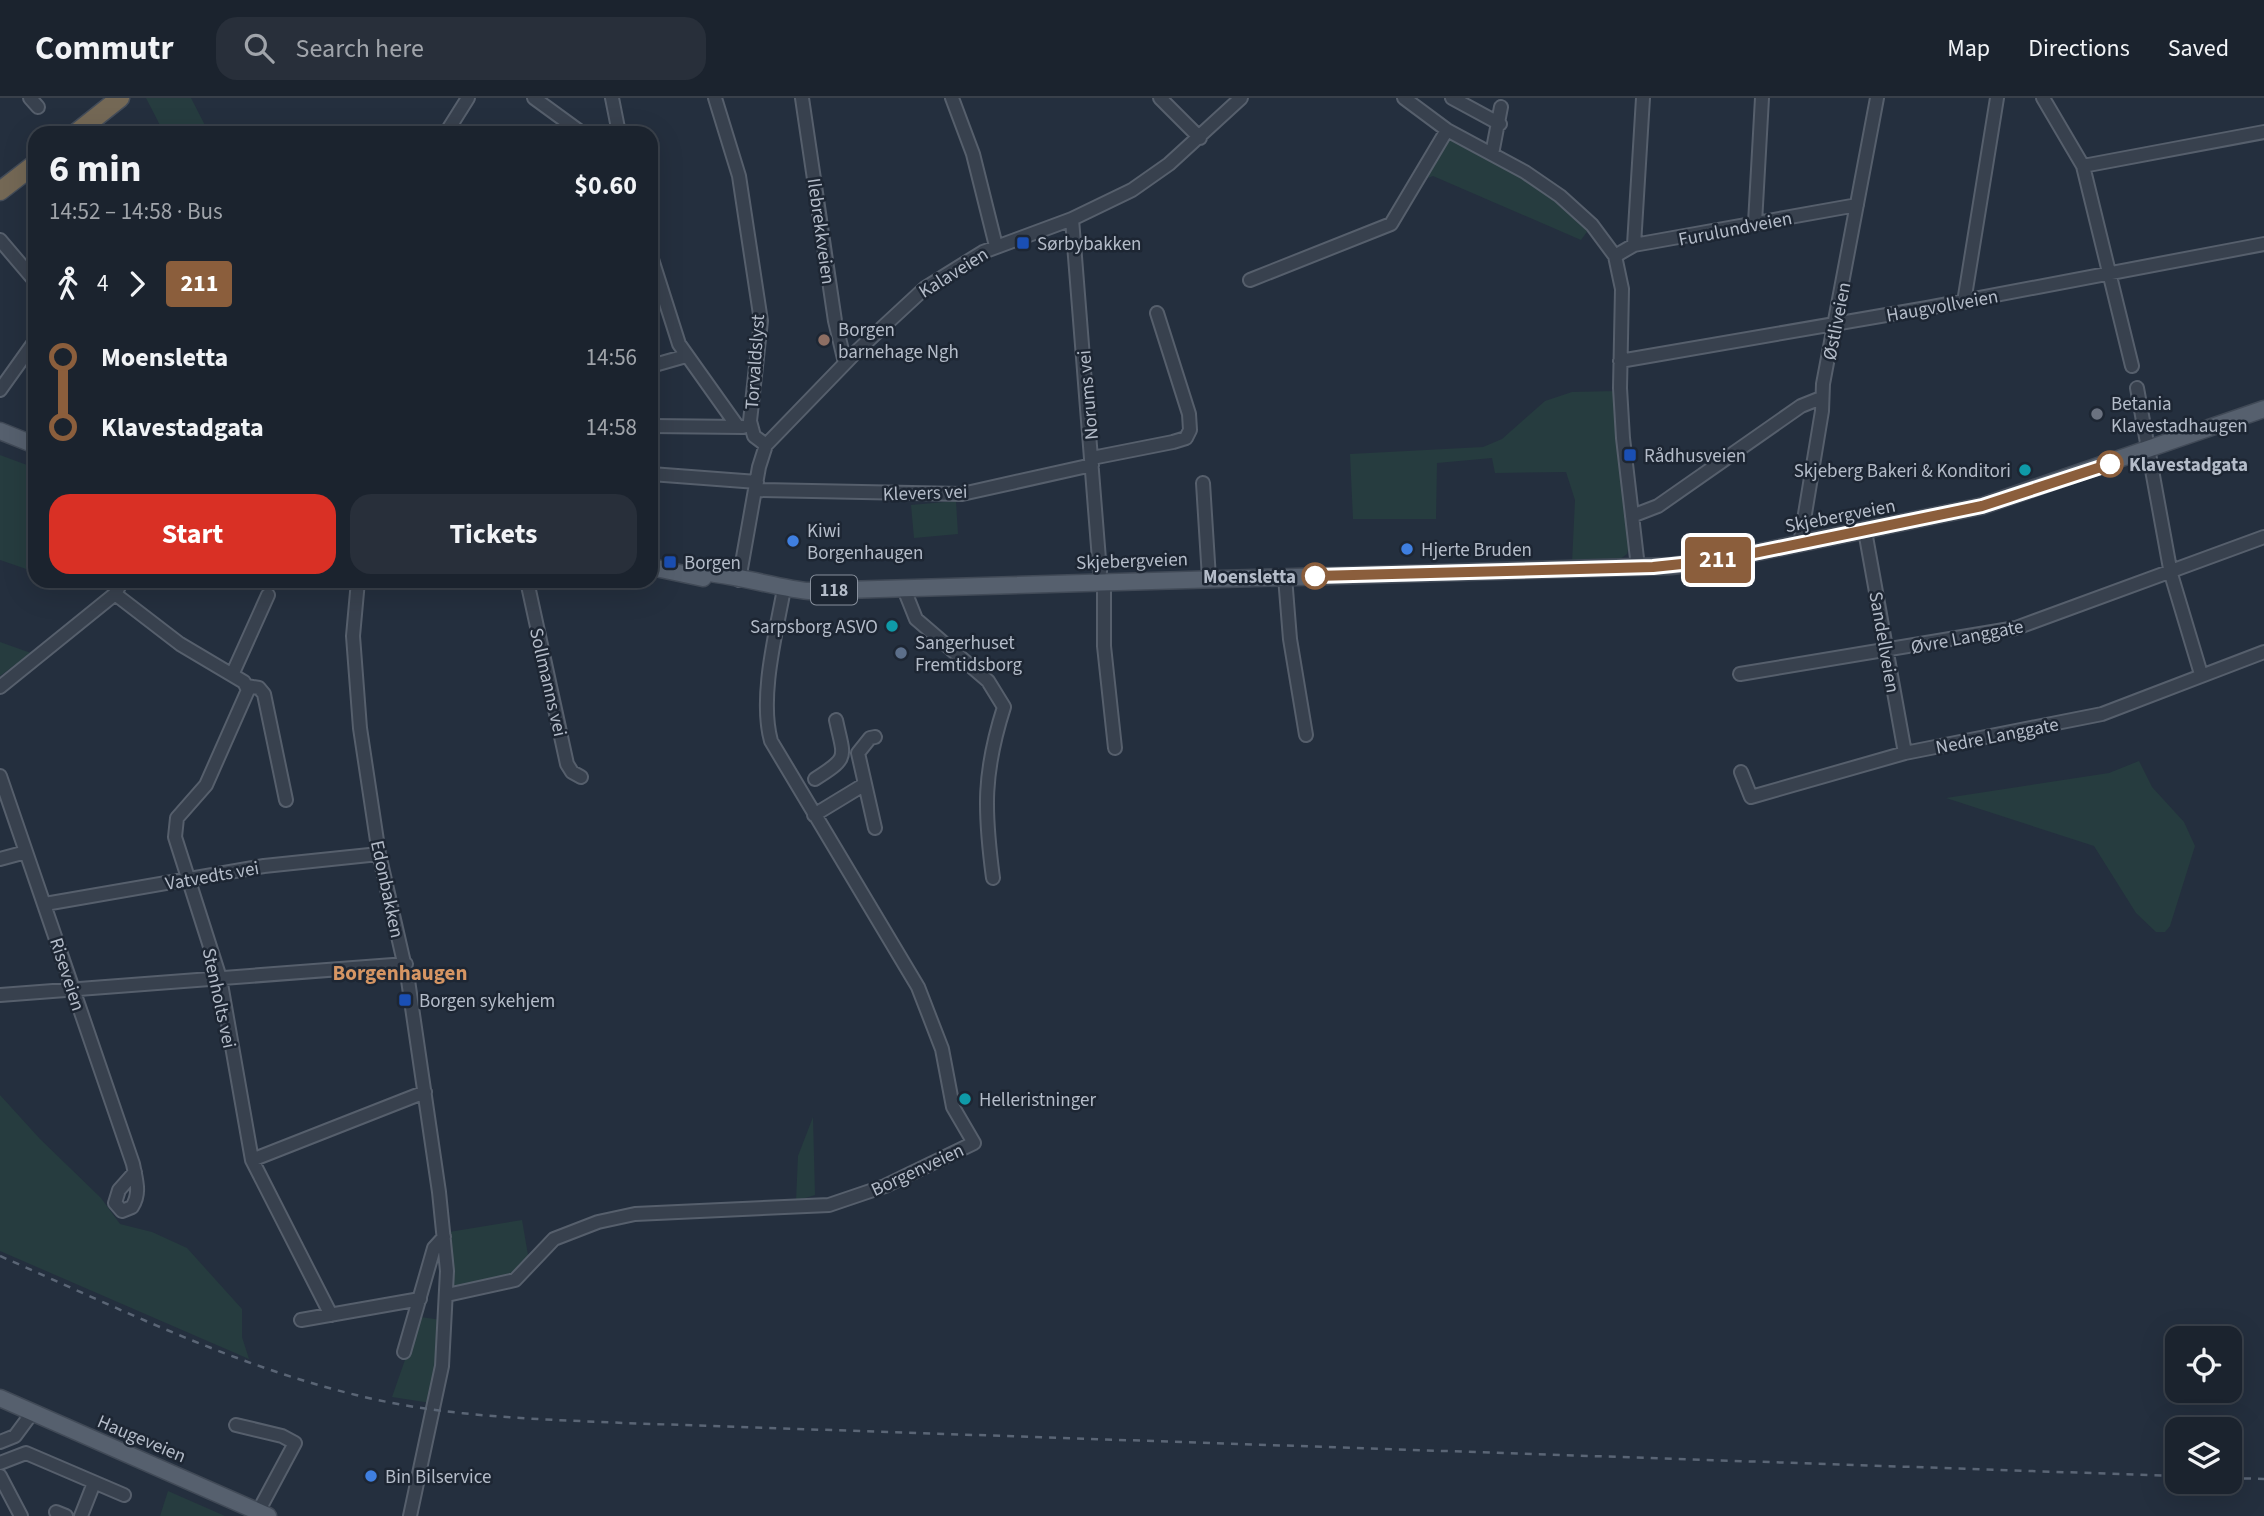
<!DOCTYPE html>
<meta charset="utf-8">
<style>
:root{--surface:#1b232e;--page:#282f3a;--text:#f1f3f6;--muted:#a0a4aa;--line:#39404a;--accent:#d93025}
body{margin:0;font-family:"Source Sans 3",sans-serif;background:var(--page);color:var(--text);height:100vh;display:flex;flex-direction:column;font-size:26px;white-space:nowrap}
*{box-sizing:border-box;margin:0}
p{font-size:23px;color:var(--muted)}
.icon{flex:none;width:38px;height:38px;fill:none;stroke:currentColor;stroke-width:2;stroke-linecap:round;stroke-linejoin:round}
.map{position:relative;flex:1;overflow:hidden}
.panel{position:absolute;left:28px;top:28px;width:630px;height:462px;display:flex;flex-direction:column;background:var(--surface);border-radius:21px;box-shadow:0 7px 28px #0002,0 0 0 2px var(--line)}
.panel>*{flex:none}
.badge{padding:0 14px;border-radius:5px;font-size:24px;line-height:46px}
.fabs{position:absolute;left:2165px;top:1228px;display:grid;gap:14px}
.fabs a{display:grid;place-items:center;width:77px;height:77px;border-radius:14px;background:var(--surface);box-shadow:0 7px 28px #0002,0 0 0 2px var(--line);font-size:35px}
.map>.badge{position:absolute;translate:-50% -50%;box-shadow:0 0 0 4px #fff}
.legs{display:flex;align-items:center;gap:10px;height:77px;padding:0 21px;font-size:23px}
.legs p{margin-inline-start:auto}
.headline{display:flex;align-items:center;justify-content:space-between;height:119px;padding:0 21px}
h1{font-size:38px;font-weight:700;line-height:52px}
.primary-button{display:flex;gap:14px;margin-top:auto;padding:14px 21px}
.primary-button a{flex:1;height:80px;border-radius:21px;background:var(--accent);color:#fff;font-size:28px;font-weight:700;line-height:80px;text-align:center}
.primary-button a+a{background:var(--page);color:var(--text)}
ul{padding:0 21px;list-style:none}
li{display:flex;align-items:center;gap:24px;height:70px;font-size:26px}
li i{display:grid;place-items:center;width:10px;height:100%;margin:0 9px;background:currentColor}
li i::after{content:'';width:18px;height:18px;margin:-9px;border:5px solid;border-radius:50%;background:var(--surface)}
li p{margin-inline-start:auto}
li:first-child i{background:linear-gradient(#0000 50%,currentColor 0)}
li:last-child i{background:linear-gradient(currentColor 50%,#0000 0)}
header{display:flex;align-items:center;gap:42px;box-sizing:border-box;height:98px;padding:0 35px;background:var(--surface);border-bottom:2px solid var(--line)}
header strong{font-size:33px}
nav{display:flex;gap:38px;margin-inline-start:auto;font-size:24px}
.search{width:490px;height:63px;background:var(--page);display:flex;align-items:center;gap:18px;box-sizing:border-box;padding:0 24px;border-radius:21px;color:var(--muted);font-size:26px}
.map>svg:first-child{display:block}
</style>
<header>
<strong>Commutr</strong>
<div class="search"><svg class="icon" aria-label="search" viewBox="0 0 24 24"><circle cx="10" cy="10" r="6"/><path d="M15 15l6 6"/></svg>Search here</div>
<nav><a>Map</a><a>Directions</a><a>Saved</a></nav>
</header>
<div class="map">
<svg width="2264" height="1418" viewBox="0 0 2264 1418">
<rect width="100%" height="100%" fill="#242f3e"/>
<path fill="#263c3f" d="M146 0H191L209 35H164Z
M1447 32 1525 74 1592 127 1581 142 1433 78 1428 80Z
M1617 293 1636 448 1629 449 1627 456 1616 464 1572 465 1575 402 1566 374 1495 375 1492 360 1437 365 1436 421H1353L1350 356 1483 349 1502 341 1545 303 1572 294Z
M0 357 35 370V474L0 462Z
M956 403 958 436 914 440 911 407Z
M0 544 31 555 0 578Z
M2139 663 2152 689 2184 724 2195 748 2170 828 2165 834H2156L2136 815 2094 748 1946 700 2109 675Z
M0 997 40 1041 101 1100 120 1126 152 1134 187 1150 242 1211V1239L249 1261 0 1153Z
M813 1019 815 1097 796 1103 798 1058Z
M522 1122 530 1169 524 1176 453 1196 449 1134Z
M420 1219 442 1222 431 1305 392 1299Z
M168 1393 225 1418H160Z"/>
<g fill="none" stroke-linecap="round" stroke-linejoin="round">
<defs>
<path id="minor" d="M30 0 38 9
M534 0 582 35
M612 0 619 35
M715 0 739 78 761 223 750 323 754 338 766 347 759 369 739 482
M802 0 835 223 845 265
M952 0 973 56 996 148
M1160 0 1200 40
M1404 0 1447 32 1525 74 1560 98 1592 127 1615 158 1622 191 1620 290 1623 340 1638 469
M1452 0 1500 26
M2043 0 2083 68 2132 268
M446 35 468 0
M1492 56 1501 9
M2083 68 2264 34
M1072 121 1100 474
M1755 125 1762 0
M0 142 35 183
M1634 147 1643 0
M651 158 679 246 738 329
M1615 158 1634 147 1857 107
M1250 182 1391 126 1447 32
M1964 204 1997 0
M1620 263 1927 210 2264 146
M651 268 686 258
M2137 290 2171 476 2201 576
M0 292 35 243
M651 328 743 329
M766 347 857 253 925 190 983 154 1072 121 1132 92 1169 66 1241 0
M1092 360 1173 344 1186 340 1190 332 1189 316 1157 215
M651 376 757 384
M1203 385 1209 480
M756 392 962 396 1092 367
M1632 418 1658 408 1801 308 1821 300
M1865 433 1905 655
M1800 446 1822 313 1823 286 1877 0
M1285 479 1290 541 1306 637
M358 483 353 538 360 630 379 756 408 882 439 1094 447 1173 442 1268 410 1418
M527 483 567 666 572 674 581 679
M1104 485V548L1115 650
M904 491 916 521 988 583 1004 609C983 675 984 712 993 780
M115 496 180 546 244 584 248 592 206 687 177 720 175 739 220 880 252 1062 331 1217
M1740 576 2016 530 2264 439
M232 577 268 497
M247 588 259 590 264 596 286 702
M0 589 115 496 122 483
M1741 674 1751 699 1905 655 2102 616 2264 554
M0 678 133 1066C136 1082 141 1095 132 1109L122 1113 115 1105 119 1092 135 1074
M815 681C850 659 844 660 836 622
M814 717 865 686
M875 730 858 655 870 640 875 639
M0 761 26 754
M45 806 264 768 379 756
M0 897 406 866
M252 1062 425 994
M447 1197 515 1182 554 1141 598 1124 635 1116 829 1107 885 1088 974 1045 953 1009 942 951 918 889 771 643C759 599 776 535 784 491
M301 1222 420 1201
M404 1254 434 1150 444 1139
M236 1327 282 1338 295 1345 258 1414
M0 1344 15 1338 32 1315
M0 1365 26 1355 124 1397
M0 1378 21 1418
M56 1414 66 1418
M81 1418 94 1385"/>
<path id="major" d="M0 333 35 347
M651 469 703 480
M693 476C708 469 784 492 809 493L1671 468 1720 462 1982 408 2264 311
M0 1300 268 1418"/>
<path id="highway" d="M76 35 120 0
M0 93 35 66"/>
</defs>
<use href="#minor" stroke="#565f6c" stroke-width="16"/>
<use href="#major" stroke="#414a57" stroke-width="19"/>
<use href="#highway" stroke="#434c59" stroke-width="21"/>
<use href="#minor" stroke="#38414e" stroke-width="12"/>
<use href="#major" stroke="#56606e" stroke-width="16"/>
<use href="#highway" stroke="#746855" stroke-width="18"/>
<path stroke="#5a6575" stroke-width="2.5" stroke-dasharray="7 7" stroke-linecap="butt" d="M0 1158C116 1209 232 1267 356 1297 444 1319 534 1321 624 1325L2177 1378
M2230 1380 2264 1381"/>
</g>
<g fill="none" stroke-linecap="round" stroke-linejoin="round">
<defs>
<path id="line-1" d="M1315 478 1653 469 1720 462 1982 408 2110 366"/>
</defs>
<use href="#line-1" stroke="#fff" stroke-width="16"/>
<use href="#line-1" stroke="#8b5e3c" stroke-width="10"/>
</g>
<g fill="#1a4fb4" stroke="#1d2633" stroke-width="2.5">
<rect x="1016" y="138" width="14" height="14" rx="3.5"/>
<rect x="1623" y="350" width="14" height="14" rx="3.5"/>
<rect x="663" y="457" width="14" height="14" rx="3.5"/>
<rect x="398" y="895" width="14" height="14" rx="3.5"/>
</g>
<circle fill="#8d6e63" stroke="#1d2633" stroke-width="2.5" cx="824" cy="242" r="7"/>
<circle fill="#6b7280" stroke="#1d2633" stroke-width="2.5" cx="2097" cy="316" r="7"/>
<g fill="#fff" stroke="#8b5e3c" stroke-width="3.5">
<circle cx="2110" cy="366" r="12"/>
<circle cx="1315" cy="478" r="12"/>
</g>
<g fill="#0f9aa8" stroke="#1d2633" stroke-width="2.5">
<circle cx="2025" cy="372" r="7"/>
<circle cx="892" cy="528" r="7"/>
<circle cx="965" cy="1001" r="7"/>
</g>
<g fill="#3f7fe0" stroke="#1d2633" stroke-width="2.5">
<circle cx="793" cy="443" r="7"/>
<circle cx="1407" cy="451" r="7"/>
<circle cx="371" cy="1378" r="7"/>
</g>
<circle fill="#5c6f8a" stroke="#1d2633" stroke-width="2.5" cx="901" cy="555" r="7"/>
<g text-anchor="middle" stroke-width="5" stroke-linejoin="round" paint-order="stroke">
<rect fill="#1d2633" stroke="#878f9c" stroke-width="2" x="811" y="477.5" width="46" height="29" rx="5"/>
<g font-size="18" font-weight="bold" fill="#b4bcc9">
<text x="834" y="498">118</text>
</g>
<g font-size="19" fill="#b4bcc9" stroke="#1d2633">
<text transform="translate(1735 130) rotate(-11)" y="7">Furulundveien</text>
<text transform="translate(822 133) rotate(82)" y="7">Ilebrekkveien</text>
<text transform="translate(953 174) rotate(-32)" y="7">Kalaveien</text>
<text transform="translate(1942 207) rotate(-10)" y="7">Haugvollveien</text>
<text transform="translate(1836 223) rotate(-79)" y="7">Østliveien</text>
<text transform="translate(754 264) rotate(-86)" y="7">Torvaldslyst</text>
<text transform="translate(1087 297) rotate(-95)" y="7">Norums vei</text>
<text transform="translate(925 394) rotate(-2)" y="7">Klevers vei</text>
<text transform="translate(1840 417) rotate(-11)" y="7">Skjebergveien</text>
<text transform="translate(1132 462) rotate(-2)" y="7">Skjebergveien</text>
<text transform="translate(1967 538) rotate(-11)" y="7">Øvre Langgate</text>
<text transform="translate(1885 544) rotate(80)" y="7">Sandellveien</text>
<text transform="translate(549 584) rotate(77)" y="7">Sollmanns vei</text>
<text transform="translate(1997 637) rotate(-11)" y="7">Nedre Langgate</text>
<text transform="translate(212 777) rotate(-10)" y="7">Vatvedts vei</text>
<text transform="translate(388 791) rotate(78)" y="7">Edonbakken</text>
<text transform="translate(68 876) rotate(72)" y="7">Riseveien</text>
<text transform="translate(220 900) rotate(78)" y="7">Stenholts vei</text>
<text transform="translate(917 1071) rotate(-25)" y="7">Borgenveien</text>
<text transform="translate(142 1340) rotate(23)" y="7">Haugeveien</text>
</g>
<g font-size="19" fill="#b4bcc9" stroke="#1d2633" text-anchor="start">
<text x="1037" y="152">Sørbybakken</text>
<text x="838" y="238">Borgen<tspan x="838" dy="22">barnehage Ngh</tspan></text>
<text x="2111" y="312">Betania<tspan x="2111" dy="22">Klavestadhaugen</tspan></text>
<text x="1644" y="364">Rådhusveien</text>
<text x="2011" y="379" text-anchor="end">Skjeberg Bakeri &amp; Konditori</text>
<text x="807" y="439">Kiwi<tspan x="807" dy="22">Borgenhaugen</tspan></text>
<text x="1421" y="458">Hjerte Bruden</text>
<text x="684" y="471">Borgen</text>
<text x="878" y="535" text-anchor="end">Sarpsborg ASVO</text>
<text x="915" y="551">Sangerhuset<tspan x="915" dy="22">Fremtidsborg</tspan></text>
<text x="419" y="909">Borgen sykehjem</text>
<text x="979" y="1008">Helleristninger</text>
<text x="385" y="1385">Bin Bilservice</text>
</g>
<g font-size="19" font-weight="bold" fill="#b4bcc9" stroke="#1d2633" text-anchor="start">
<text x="2129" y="373">Klavestadgata</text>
<text x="1296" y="485" text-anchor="end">Moensletta</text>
</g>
<g font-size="21" font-weight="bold" fill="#d59563" stroke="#1d2633">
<text x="400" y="882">Borgenhaugen</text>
</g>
</g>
</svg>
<div class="fabs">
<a><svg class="icon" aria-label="locate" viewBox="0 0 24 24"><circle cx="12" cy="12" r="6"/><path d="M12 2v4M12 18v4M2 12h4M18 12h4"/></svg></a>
<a><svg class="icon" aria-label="layers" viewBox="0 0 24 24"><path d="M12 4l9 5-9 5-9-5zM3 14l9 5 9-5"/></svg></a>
</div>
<b class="badge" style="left:1718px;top:462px;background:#8b5e3c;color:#fff">211</b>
<section class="panel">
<div class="headline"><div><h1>6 min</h1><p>14:52 – 14:58 · Bus</p></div><b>$0.60</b></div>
<div class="legs"><svg class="icon" aria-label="walk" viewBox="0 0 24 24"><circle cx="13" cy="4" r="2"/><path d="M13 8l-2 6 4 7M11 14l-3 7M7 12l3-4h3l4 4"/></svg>4<svg class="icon" aria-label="forward" viewBox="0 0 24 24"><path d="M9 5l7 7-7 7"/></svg><b class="badge" style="background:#8b5e3c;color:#fff">211</b></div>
<ul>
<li><i style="color:#8b5e3c"></i><b>Moensletta</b><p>14:56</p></li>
<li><i style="color:#8b5e3c"></i><b>Klavestadgata</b><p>14:58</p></li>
</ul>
<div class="primary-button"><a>Start</a><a>Tickets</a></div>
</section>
</div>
